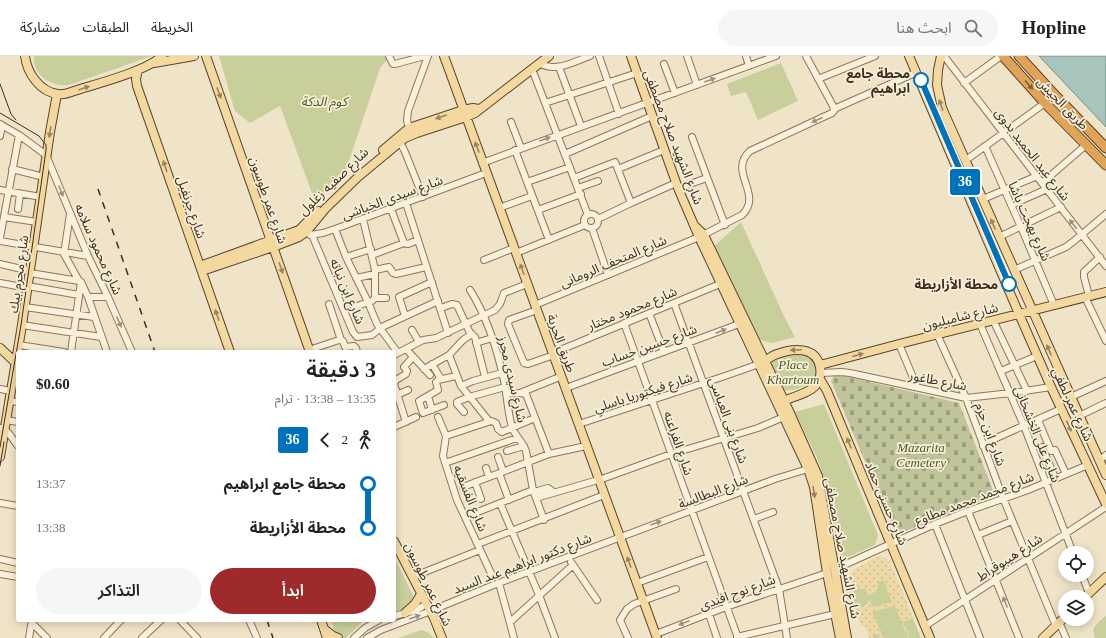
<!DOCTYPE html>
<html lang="ar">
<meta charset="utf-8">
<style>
:root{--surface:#fff;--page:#f6f6f6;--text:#222;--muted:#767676;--line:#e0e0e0;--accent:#9e2a2b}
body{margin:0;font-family:"Times New Roman","Noto Sans Arabic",serif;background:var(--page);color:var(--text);direction:rtl;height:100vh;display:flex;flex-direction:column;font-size:15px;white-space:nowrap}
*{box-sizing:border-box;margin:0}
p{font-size:13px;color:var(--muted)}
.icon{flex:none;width:22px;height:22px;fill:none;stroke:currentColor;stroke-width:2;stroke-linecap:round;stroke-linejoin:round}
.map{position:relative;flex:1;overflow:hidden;direction:ltr}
.sheet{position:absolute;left:16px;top:294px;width:380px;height:272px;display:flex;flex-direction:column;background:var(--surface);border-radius:4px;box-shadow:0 2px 10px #0003;direction:rtl}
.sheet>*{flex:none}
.badge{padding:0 8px;border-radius:3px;font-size:14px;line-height:26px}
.controls{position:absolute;left:1058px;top:490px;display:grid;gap:8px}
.controls a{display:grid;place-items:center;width:36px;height:36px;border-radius:50%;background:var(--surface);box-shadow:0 2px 10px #0003;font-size:20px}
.map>.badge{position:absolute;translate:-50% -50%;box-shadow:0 0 0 2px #fff}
.legs{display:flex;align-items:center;gap:6px;height:44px;padding:0 20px;font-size:13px}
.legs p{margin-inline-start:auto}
.summary{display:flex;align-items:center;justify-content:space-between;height:68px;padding:0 20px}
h1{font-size:22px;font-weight:600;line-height:30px}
.primary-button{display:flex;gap:8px;margin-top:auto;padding:8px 20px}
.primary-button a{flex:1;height:46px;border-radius:24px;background:var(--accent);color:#fff;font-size:16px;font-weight:600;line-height:46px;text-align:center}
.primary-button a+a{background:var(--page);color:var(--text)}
ul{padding:0 20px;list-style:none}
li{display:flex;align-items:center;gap:14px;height:44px;font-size:15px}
li i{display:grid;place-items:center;width:6px;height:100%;margin:0 5px;background:currentColor}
li i::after{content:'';width:10px;height:10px;margin:-5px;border:3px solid;border-radius:50%;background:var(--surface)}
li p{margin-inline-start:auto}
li:first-child i{background:linear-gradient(#0000 50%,currentColor 0)}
li:last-child i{background:linear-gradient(currentColor 50%,#0000 0)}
header{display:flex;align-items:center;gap:24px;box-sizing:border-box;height:56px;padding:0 20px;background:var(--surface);border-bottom:1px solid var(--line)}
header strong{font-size:19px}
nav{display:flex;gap:22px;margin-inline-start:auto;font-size:14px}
.search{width:280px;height:36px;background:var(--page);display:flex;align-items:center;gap:10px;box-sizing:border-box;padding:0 14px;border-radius:22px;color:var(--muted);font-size:15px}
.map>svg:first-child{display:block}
</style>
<header>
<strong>Hopline</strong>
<div class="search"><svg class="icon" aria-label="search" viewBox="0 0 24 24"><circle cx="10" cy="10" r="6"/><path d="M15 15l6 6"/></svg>ابحث هنا</div>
<nav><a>الخريطة</a><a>الطبقات</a><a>مشاركة</a></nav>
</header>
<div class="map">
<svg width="1106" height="582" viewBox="0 0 1106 582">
<defs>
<pattern id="sand-dots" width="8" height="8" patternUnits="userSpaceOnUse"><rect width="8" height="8" fill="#ecd9a5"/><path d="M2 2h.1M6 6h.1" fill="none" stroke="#cbbb8e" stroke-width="1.8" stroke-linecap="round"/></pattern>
<pattern id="cemetery-stones" width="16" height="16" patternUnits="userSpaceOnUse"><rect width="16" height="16" fill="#bfc49a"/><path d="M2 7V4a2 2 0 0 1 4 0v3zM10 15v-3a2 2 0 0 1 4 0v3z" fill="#9ca07d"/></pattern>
</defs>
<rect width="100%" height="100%" fill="#f0e4c8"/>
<path fill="#c9cf9b" d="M34 0H152L69 29C51 31 33 20 34 0Z
M219 0H388L389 2 380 12 346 114 315 145 280 50 250 67 235 55Z
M781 7 798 45 758 64 746 36 731 40 727 28Z
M741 166 784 260 795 281 773 287 760 284 714 190Z
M787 298C793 299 804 298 809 301 813 303 814 307 816 311 821 326 790 339 783 333 779 329 774 316 771 311L773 305 779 301Z
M824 348 878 479 875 489 841 504 825 424 817 402 795 356Z
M879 500 889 504 921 582H869L867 571 865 572 864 570H861L857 557 848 547 845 531 846 525 854 514Z
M394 501 413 539C412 551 405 553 394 556Z
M1106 560V582H1095L1093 574C1096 568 1100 564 1106 560Z
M331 564H367L362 566 346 582H337Z
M421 574 429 577 434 582H398Z"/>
<path fill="url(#sand-dots)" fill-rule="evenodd" d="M879 500 889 504 913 562 903 566 909 582H908L895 550 872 556 884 582H880L879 578 873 579V582H869L867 571 865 572 864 570H861L857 557 848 547 845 531 846 525 854 514ZM883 524 892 546 873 551 869 543 867 548 861 551 855 547 852 541 855 534 860 532 861 534 865 532 868 539C874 537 879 535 878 527Z"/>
<path fill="url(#cemetery-stones)" d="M837 318 959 347 995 439 896 479 831 325 834 320Z"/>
<path fill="#a9c4bc" stroke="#6f938a" d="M1039 0H1106V71Z"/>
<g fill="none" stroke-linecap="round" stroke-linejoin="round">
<defs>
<path id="minor" d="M389 0 393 8H395L425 0
M599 0 619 58
M687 0 697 29
M746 0 749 10
M944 0 1106 210
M539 7C556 17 573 6 590 0
M664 8 675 37
M559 11 581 70
M532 13 588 159
M818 23 875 0
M964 27 1001 0
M545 47 637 17
M834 53 915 17
M511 66 521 92
M0 68 19 79 46 99 88 200 108 241 132 296
M410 74 407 65 408 55 428 0
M0 80 2 69
M692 81 725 169
M396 86 402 90 405 96 423 141
M985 90 1021 171 1054 249
M515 94 549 184
M565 98 652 60
M966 104 1045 47
M482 107 776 0
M12 113 44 121
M618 113 664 94
M574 122 615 106 631 147
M527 126 570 111
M1042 127 1086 89
M578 132 598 125
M678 132 707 122
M0 134 41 141
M983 143 1037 120
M406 147 448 277
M1011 149 1047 133
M499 152 532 140
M18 153 20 138
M391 153 404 187 408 188 418 184
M538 154 581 138
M584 165a7 7 0 1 1 14 0a7 7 0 1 1-14 0Z
M70 158 64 198 79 225 81 226 88 241 107 296
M4 161 37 166
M598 163 631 147 676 127
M592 172 608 219
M335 173 346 201 368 246 377 268 398 297
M310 179 323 177 335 173 486 117
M312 179 353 276 357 281 372 279 382 271 438 245
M999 181 1061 151
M0 182 19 79
M0 185 88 200
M516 197 585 169
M372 199 404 187
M346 201 371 193
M484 204 514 192
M0 208 30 215
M375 214 389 211 393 217 396 218 426 211
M1014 214 1066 191 1074 185 1106 158
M30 217 79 225
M356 222 375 218
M0 227 28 232
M28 230 79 239
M470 234C488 262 498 296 505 329 507 342 508 357 512 371 515 380 523 386 526 395L533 434 544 464
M1089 240 1084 221V216L1100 201
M88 241H108
M1085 241 1106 285
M375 242H386
M674 247 779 533 787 582
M329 248 341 284
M535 249 699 181 742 159C764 138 727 116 750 95L832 57 834 55 833 50 806 0
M25 251 94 261
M354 251 372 245 375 242V214L363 163
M441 252 452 248 457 249 470 277 475 281 485 321
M537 254 509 264 508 268 524 307 528 308 554 299
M649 257 664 296
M405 260 399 241 432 226
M993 264 1027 335
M624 267 738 582
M980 268 1024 370 1073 497
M22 269 101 281
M412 274 419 286
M937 278 966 342 1003 442 1056 570
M476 287 492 282
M899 288 917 331
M19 289 64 296
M406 293 430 319
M309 294 339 284 343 285 345 291 354 290 356 292 357 296
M71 296 81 226
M553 297 720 228
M394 299 423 284 436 282 495 254 500 248 504 237 527 228
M449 299 461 330 489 365
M432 308 441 323
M424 313 449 299 463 284 472 278
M1001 315 1037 300
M821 317 841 316 850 317 966 342 1011 337 1051 331
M461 330 473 325 502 317
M566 332 739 268
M0 333 11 335
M520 337 562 320
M506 338 520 337 526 338 549 398
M397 339 408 334
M428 340 432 354
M1071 341 1106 325
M9 345 18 346
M444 349 423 357 419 345 438 334 436 326 438 324 456 320
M464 356 457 348V346L469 341 505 331
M1079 360 1106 347
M438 361 446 380 443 400 457 444 496 528
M6 364 18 366
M1038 364 1051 395 1055 394 1066 418
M406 366 394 328 396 324 406 318 407 315 404 311 413 301
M579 368 725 320 759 308
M394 371 416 361
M0 372C9 374 12 383 18 390
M446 380 491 365 496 367 498 373 502 376 535 362
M983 390 994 383 1061 353
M1042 391 1055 422
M507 395 524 390
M498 401 503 415
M1100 404 1106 399
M445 407 517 382
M486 412 489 421
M499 417 509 444
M599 424 671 398 758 372 786 360
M475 426 481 443
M463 431 549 398 586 390
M534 436 548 432 552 435V437
M536 442 598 424
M0 447 18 450
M500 447 539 539 555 582
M968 455 1019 582
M465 461 533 434
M754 463 773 456
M935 468 980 582
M978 479 1012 465
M478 488 604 439
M0 503 18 507
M571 506 597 544
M835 513 935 468 968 455 1028 434 1088 409
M0 518 18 521
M1082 519 1089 537
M412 521 480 494
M499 527 514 582
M637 527 708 501
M709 558 717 582
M394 560 417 554 426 548
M180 564 197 582
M249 564 257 582
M510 566 573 509
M1059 566 1066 582
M32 567 47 582
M925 570 1106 451
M656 578 726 551 827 517
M737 581 835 558
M29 582 32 564
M104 582 121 564
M142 582 161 564
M354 582 365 572 379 564
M367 582 381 574 423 558 496 528 775 423 811 412
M628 582 620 564 627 553 634 548 676 533"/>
<path id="major" d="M25 0C27 17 40 36 58 38 64 39 69 37 74 35 96 28 147 15 162 0
M206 0 310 296
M444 0 657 582
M631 0 678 132 699 181 808 413 814 431 827 517 840 582
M909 0 1019 258 1051 331 1106 448
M941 0 938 14 937 29 942 52 1106 419
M154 7 194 0
M138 14 136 23 137 30 230 296
M383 94 409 72 463 54 473 52 479 53
M696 171 704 179 790 357 818 420 847 582
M200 210 299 174 318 155
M202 215 273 191 299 181 307 175 325 153 358 121 405 82 417 77 466 61 475 57 549 0
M0 292 16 307
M761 307C767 304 771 300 777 298 793 292 816 290 820 311 821 317 820 324 816 329 810 337 790 342 780 346
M820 309 899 288 1106 236
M820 323 827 335 930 582
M0 401 22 269 50 76 57 38
M394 485 434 562 442 582
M1085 541 1106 521
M405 557 415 548 421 538
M321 564 327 582
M324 573 333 580 338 582
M1043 582 1065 561"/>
<path id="highway" d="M1003 0 1045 47 1106 109
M1019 0 1051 35 1106 92"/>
</defs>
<use href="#minor" stroke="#8d765c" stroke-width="8"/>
<use href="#major" stroke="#5b4430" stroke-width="10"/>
<use href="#highway" stroke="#5b4430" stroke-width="11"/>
<use href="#minor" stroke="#faf1dc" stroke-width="6"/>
<use href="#major" stroke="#f3d9a0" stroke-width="8"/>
<use href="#highway" stroke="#e0a458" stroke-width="9"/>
<path stroke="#3d2e20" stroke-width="1" d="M0 28 11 58 16 64
M0 57 39 80 46 89V94L21 269 0 391
M0 410 4 386"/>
<path stroke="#3d2e20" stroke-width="1.5" stroke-dasharray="7 7" stroke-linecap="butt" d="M98 133 155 296
M267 564 273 582"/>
</g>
<defs><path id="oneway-solid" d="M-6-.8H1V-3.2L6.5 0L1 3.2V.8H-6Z"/></defs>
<g fill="#9c907e">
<use href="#oneway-solid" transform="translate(710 24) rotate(-20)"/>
<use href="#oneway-solid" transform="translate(817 64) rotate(156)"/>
<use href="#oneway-solid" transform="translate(545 83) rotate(-20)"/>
<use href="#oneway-solid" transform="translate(61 135) rotate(68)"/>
<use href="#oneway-solid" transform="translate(1073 168) rotate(-128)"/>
<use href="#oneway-solid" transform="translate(119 266) rotate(66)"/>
<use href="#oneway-solid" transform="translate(721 275) rotate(-21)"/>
<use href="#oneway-solid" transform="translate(656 467) rotate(-20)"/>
<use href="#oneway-solid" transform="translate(1005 546) rotate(-112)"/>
<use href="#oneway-solid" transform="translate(415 561) rotate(-20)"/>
<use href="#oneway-solid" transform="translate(684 567) rotate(159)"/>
</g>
<use fill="#7e5d36" href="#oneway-solid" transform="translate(1029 29) rotate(48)"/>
<g fill="#988460">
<use href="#oneway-solid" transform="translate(84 32) rotate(-19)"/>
<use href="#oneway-solid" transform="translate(219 37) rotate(70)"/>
<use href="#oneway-solid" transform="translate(941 49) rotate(-109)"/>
<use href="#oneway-solid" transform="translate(441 61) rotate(161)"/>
<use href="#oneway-solid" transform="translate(50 76) rotate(99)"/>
<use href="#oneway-solid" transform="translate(477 91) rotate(-110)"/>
<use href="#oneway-solid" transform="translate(165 110) rotate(-109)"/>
<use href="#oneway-solid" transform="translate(993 168) rotate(-113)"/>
<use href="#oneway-solid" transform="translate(281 212) rotate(71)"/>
<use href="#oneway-solid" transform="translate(522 213) rotate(-110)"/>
<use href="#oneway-solid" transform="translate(217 259) rotate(-109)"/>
<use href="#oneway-solid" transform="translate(796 294) rotate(177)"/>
<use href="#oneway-solid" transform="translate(1049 294) rotate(-114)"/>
<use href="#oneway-solid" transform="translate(858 299) rotate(-15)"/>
<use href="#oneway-solid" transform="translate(1069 370) rotate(65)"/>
<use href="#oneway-solid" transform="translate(849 387) rotate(-113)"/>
<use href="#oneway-solid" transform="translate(814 436) rotate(81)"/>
<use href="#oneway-solid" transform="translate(629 506) rotate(-110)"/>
</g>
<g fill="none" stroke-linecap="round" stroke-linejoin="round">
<defs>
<path id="line-1" d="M921 24 1009 228"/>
</defs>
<use href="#line-1" stroke="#fff" stroke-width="9"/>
<use href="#line-1" stroke="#0072bc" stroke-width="6"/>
</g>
<g fill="#fff" stroke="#0072bc" stroke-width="2">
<circle cx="921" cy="24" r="7"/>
<circle cx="1009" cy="228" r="7"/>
</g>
<g text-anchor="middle" stroke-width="3.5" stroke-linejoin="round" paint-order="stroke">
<g font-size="13" font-weight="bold" fill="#3d2e20" stroke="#f7eed8" text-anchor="end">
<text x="910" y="22">محطة جامع<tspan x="910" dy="15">ابراهيم</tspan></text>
<text x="998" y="233">محطة الأزاريطة</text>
</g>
<g font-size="13" font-style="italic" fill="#4d5a26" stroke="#f7eed8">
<text x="324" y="50">كوم الدكة</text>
<text x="793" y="313">Place<tspan x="793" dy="15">Khartoum</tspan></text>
<text x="921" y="396">Mazarita<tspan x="921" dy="15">Cemetery</tspan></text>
</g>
<g font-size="13" fill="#3d2e20" stroke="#f7eed8">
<text transform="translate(1063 47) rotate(46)" y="5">طريق الجيش</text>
<text transform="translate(674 81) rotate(69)" y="5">شارع الشهيد صلاح مصطفى</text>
<text transform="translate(1033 98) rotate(52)" y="5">شارع عبد الحميد بدوى</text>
<text transform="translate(333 125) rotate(-44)" y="5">شارع صفيه زغلول</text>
<text transform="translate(392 141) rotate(-20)" y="5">شارع سيدى الخباشى</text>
<text transform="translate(269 144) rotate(71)" y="5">شارع عمر طوسون</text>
<text transform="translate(192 151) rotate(71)" y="5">شارع جرنفيل</text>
<text transform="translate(1030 165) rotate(66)" y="5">شارع بهجت باشا</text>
<text transform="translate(99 193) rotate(66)" y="5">شارع محمود سلامه</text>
<text transform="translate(613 205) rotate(-23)" y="5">شارع المتحف الرومانى</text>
<text transform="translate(18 218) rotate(-82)" y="5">شارع محرم بيك</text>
<text transform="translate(348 235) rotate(67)" y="5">شارع ابن نباته</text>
<text transform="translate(632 252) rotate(-22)" y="5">شارع محمود مختار</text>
<text transform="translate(960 260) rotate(-14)" y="5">شارع شامبليون</text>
<text transform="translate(562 287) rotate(70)" y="5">طريق الحرية</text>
<text transform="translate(649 289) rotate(-20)" y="5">شارع حسين حساب</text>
<text transform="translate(513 323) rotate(77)" y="5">شارع سيدى محرز</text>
<text transform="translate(938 324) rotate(11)" y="5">شارع طاغور</text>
<text transform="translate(643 336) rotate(-18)" y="5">شارع فيكتوريا باسلي</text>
<text transform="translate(1073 348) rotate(65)" y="5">شارع عمر لطفي</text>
<text transform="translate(729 364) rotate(70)" y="5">شارع بنى العباسى</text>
<text transform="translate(991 378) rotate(70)" y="5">شارع ابن حزم</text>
<text transform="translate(1038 378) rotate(68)" y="5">شارع على الخشخانى</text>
<text transform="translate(679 387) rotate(71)" y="5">شارع الفراعنه</text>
<text transform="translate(713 435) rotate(-21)" y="5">شارع البطالسة</text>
<text transform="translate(471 442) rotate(68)" y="5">شارع الفسقيه</text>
<text transform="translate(974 442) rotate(-21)" y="5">شارع محمد محمد مطاوع</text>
<text transform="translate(887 447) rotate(67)" y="5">شارع حسنى حماد</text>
<text transform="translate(843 492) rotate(79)" y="5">شارع الشهيد صلاح مصطفى</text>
<text transform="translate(1009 501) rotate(-33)" y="5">شارع هيبوقراط</text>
<text transform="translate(522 507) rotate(-21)" y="5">شارع دكتور ابراهيم عبد السيد</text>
<text transform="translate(429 528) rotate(64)" y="5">شارع عمر طوسون</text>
<text transform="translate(737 536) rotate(-20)" y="5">شارع نوح افندى</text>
</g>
</g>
</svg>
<div class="controls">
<a><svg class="icon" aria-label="locate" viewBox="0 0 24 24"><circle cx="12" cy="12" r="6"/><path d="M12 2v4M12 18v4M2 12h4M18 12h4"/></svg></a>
<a><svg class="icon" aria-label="layers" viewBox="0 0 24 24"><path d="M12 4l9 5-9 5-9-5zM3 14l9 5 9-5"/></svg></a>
</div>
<b class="badge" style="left:965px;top:126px;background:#0072bc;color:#fff">36</b>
<section class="sheet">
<div class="summary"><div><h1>3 دقيقة</h1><p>13:35 – 13:38 · ترام</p></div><b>$0.60</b></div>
<div class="legs"><svg class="icon" aria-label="walk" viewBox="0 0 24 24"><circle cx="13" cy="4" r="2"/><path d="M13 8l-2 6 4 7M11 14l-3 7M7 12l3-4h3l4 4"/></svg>2<svg class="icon" aria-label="back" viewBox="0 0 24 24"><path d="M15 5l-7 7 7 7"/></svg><b class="badge" style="background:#0072bc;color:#fff">36</b></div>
<ul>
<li><i style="color:#0072bc"></i><b>محطة جامع ابراهيم</b><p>13:37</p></li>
<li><i style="color:#0072bc"></i><b>محطة الأزاريطة</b><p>13:38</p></li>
</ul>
<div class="primary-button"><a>ابدأ</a><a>التذاكر</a></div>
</section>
</div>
